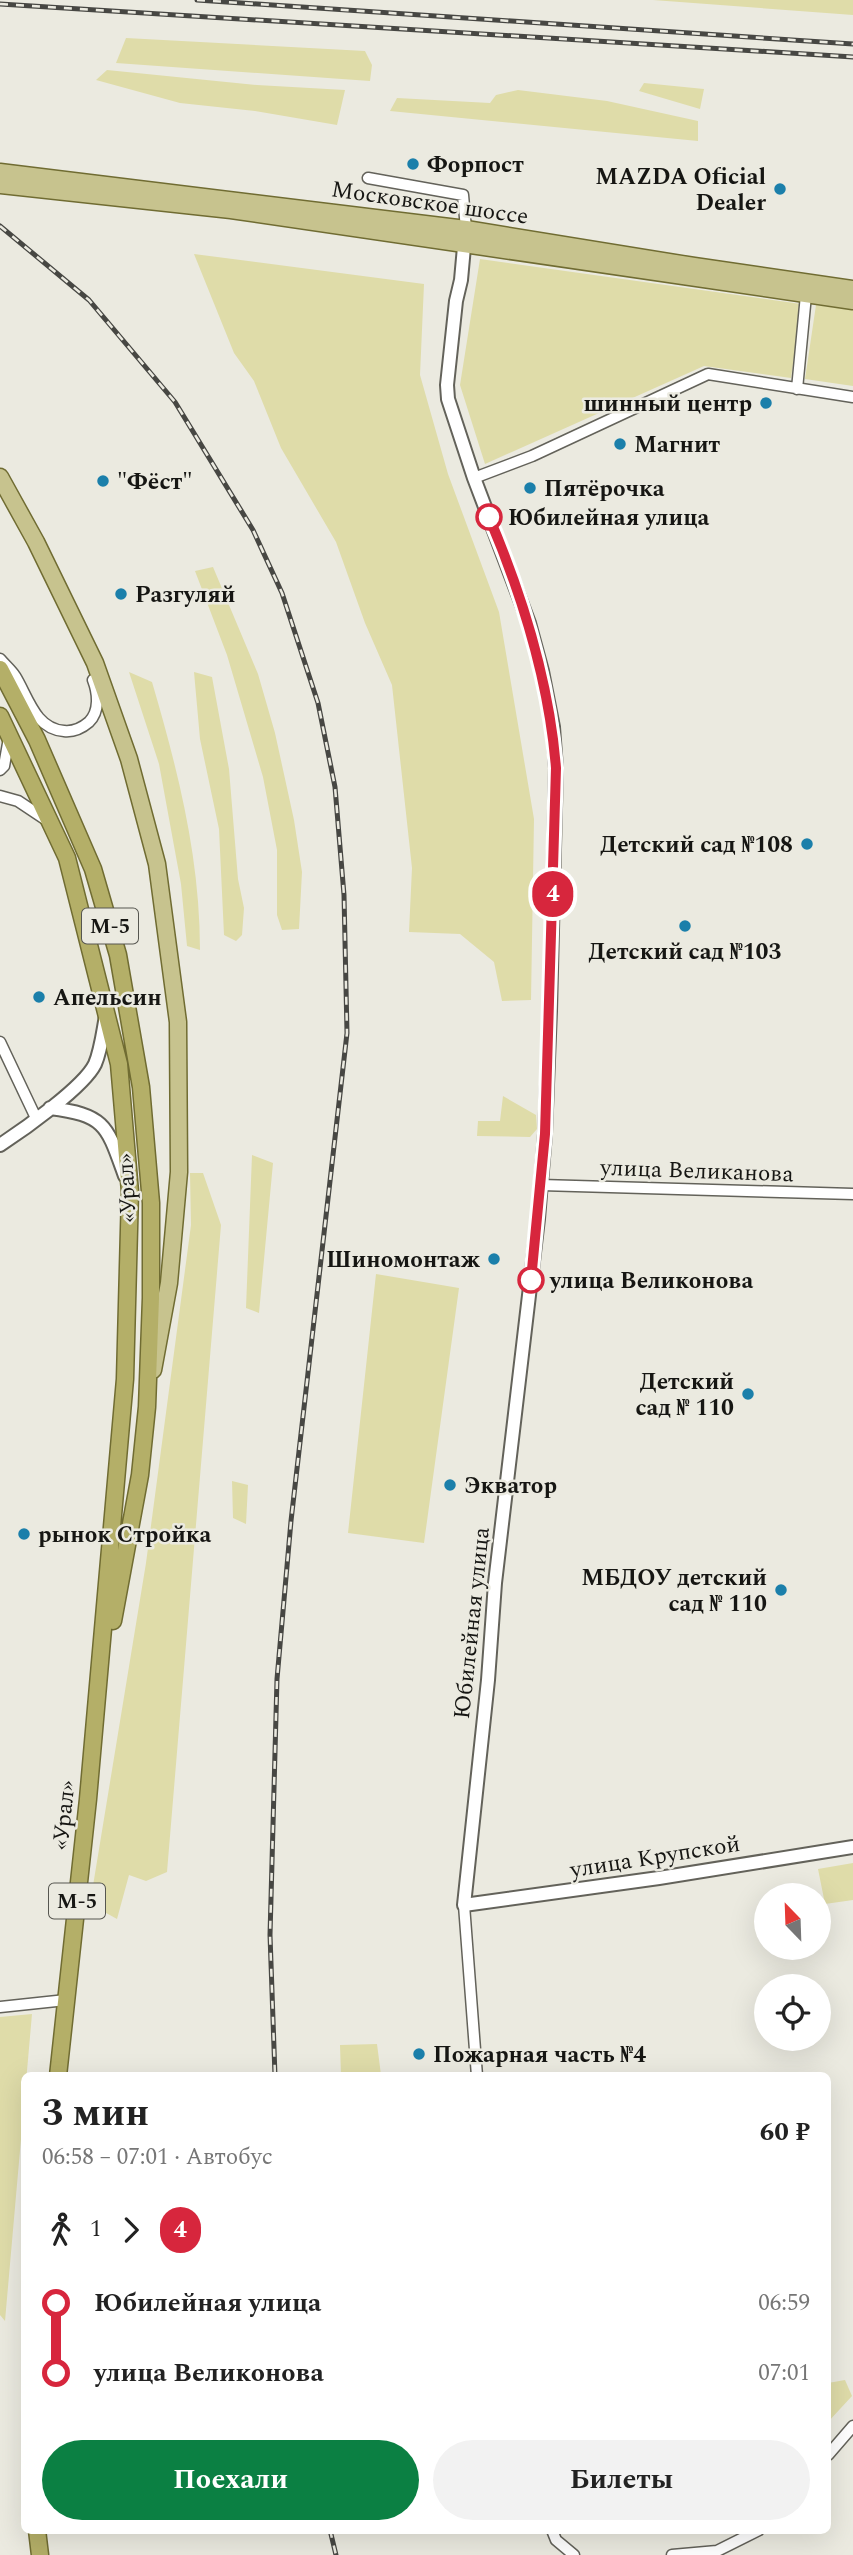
<!DOCTYPE html>
<html lang="ru">
<meta charset="utf-8">
<style>
:root{--surface:#fff;--page:#f2f2f2;--text:#222;--muted:#767676;--accent:#0b8043}
body{margin:0;font-family:Spectral,serif;background:var(--page);color:var(--text);height:100vh;display:flex;flex-direction:column;font-size:26px;white-space:nowrap}
*{box-sizing:border-box;margin:0}
p{font-size:23px;color:var(--muted)}
.icon{flex:none;width:38px;height:38px;fill:none;stroke:currentColor;stroke-width:2;stroke-linecap:round;stroke-linejoin:round}
.map{position:relative;flex:1;overflow:hidden}
.sheet{position:absolute;left:21px;top:2072px;width:810px;height:462px;display:flex;flex-direction:column;background:var(--surface);border-radius:10px;box-shadow:0 7px 28px #0002}
.sheet>*{flex:none}
.badge{padding:0 14px;border-radius:23px;font-size:24px;line-height:46px}
.needle{width:46px;rotate:337deg}
.controls{position:absolute;left:754px;top:1883px;display:grid;gap:14px}
.controls a{display:grid;place-items:center;width:77px;height:77px;border-radius:50%;background:var(--surface);box-shadow:0 7px 28px #0002;font-size:35px}
.map>.badge{position:absolute;translate:-50% -50%;box-shadow:0 0 0 4px #fff}
.legs{display:flex;align-items:center;gap:10px;height:77px;padding:0 21px;font-size:23px}
.legs p{margin-inline-start:auto}
.head{display:flex;align-items:center;justify-content:space-between;height:119px;padding:0 21px}
h1{font-size:38px;font-weight:700;line-height:52px}
.button{display:flex;gap:14px;margin-top:auto;padding:14px 21px}
.button a{flex:1;height:80px;border-radius:42px;background:var(--accent);color:#fff;font-size:28px;font-weight:700;line-height:80px;text-align:center}
.button a+a{background:var(--page);color:var(--text)}
ul{padding:0 21px;list-style:none}
li{display:flex;align-items:center;gap:24px;height:70px;font-size:26px}
li i{display:grid;place-items:center;width:10px;height:100%;margin:0 9px;background:currentColor}
li i::after{content:'';width:18px;height:18px;margin:-9px;border:5px solid;border-radius:50%;background:var(--surface)}
li p{margin-inline-start:auto}
li:first-child i{background:linear-gradient(#0000 50%,currentColor 0)}
li:last-child i{background:linear-gradient(currentColor 50%,#0000 0)}
.map>svg:first-child{display:block}
</style>
<div class="map">
<svg width="853" height="2555" viewBox="0 0 853 2555">
<rect width="100%" height="100%" fill="#ebeae0"/>
<path fill="#dfdca9" d="M653 0H853V15Z
M126 38 365 51 372 65 370 81 116 63Z
M107 70 257 85 345 90 337 125 255 111 180 103 96 80Z
M644 83 704 89 700 109 639 91Z
M518 90 607 101 698 121V141L390 111 397 98 490 103 496 95Z
M194 254 424 284 420 375 448 474 499 612 534 819 531 1000 502 1001 494 962 460 934 409 932 412 868 392 685 365 623 336 542 281 448 254 381 234 353Z
M480 259 801 304 791 378 704 366 485 464 460 385Z
M816 305 853 310V386L805 379Z
M213 567 258 674 275 733 294 820 302 872 299 929 282 930 277 915V850L263 777 227 655 195 571Z
M129 672 152 682C178 771 200 857 200 950L187 946 181 884 159 764Z
M194 672 212 677 229 769 238 879 244 908 242 935 236 941 224 935 219 829 200 739Z
M503 1096 536 1115 537 1129 530 1137 477 1136 478 1121H500Z
M252 1155 273 1163 259 1313 246 1308Z
M190 1173H203L221 1225 167 1872 146 1881 129 1875 117 1919 90 1904 146 1563 191 1225Z
M376 1274 459 1288 424 1543 348 1533Z
M232 1481 248 1485 246 1524 233 1518Z
M853 1863V1900L825 1904 818 1869Z
M32 2014 5 2321 0 2315V2017Z
M377 2044 381 2075H341L340 2045Z
M845 2380 852 2396 828 2422V2383Z"/>
<g fill="none" stroke-linecap="round" stroke-linejoin="round">
<defs>
<path id="minor" d="M368 178 463 195 466 229
M797 389 806 295
M474 478 532 456 708 374 853 397
M0 659C5 665 11 670 15 676 28 697 35 729 64 731 74 732 82 728 89 722 100 711 98 693 93 680
M0 770 4 766 9 738
M0 796 18 801 48 821
M0 1042 36 1118
M541 1185 853 1194
M464 1905 477 2076
M0 2007 66 2000
M828 2455 853 2426
M552 2530 556 2540 574 2555
M672 2555 717 2551 759 2530"/>
<path id="tertiary" d="M465 236 461 280 456 301 447 385 448 399 474 478 529 623 542 671 553 727 556 768 550 1011 545 1134 538 1219 495 1583 488 1680 464 1905 659 1878 853 1847
M50 1108C106 1115 107 1126 125 1176
M0 1145C23 1130 84 1087 95 1064 101 1050 103 1032 106 1016"/>
<path id="primary" d="M0 172 466 229 694 266 853 289
M0 185 231 210 853 301
M0 477 36 542 95 663 129 759 157 864 178 1022 179 1172 169 1283 153 1370"/>
<path id="trunk" d="M0 669 37 740 93 869 118 955 141 1087 151 1203V1298L147 1407 140 1475 113 1621
M0 716 67 858 119 1064 130 1192 125 1379 88 1799 58 2076
M37 2530 40 2555"/>
</defs>
<use href="#minor" stroke="#63625a" stroke-width="13"/>
<use href="#tertiary" stroke="#63625a" stroke-width="16"/>
<use href="#primary" stroke="#706c32" stroke-width="19"/>
<use href="#trunk" stroke="#706c32" stroke-width="19"/>
<use href="#minor" stroke="#fff" stroke-width="10"/>
<use href="#tertiary" stroke="#fff" stroke-width="12"/>
<use href="#primary" stroke="#c7c38e" stroke-width="16"/>
<use href="#trunk" stroke="#b4af68" stroke-width="16"/>
<defs>
<path id="rail" d="M197 0 853 44
M0 4 853 57
M0 226 89 300 175 402 253 530 282 593 318 703 335 787 344 895 347 1033 291 1521 277 1679 270 1935 275 2076
M330 2530 336 2555"/>
</defs>
<use href="#rail" stroke="#474743" stroke-width="5"/>
<use href="#rail" stroke="#ebeae0" stroke-width="2.5" stroke-dasharray="8" stroke-linecap="butt"/>
</g>
<g fill="none" stroke-linecap="round" stroke-linejoin="round">
<defs>
<path id="line-1" d="M489 517C523 597 549 680 556 768L545 1134 531 1280"/>
</defs>
<use href="#line-1" stroke="#fff" stroke-width="16"/>
<use href="#line-1" stroke="#d7263d" stroke-width="10"/>
</g>
<g fill="#1b7faa" stroke="#ebeae0" stroke-width="2.5">
<circle cx="413" cy="164" r="7"/>
<circle cx="780" cy="189" r="7"/>
<circle cx="766" cy="403" r="7"/>
<circle cx="620" cy="444" r="7"/>
<circle cx="103" cy="481" r="7"/>
<circle cx="530" cy="488" r="7"/>
<circle cx="121" cy="594" r="7"/>
<circle cx="807" cy="844" r="7"/>
<circle cx="685" cy="926" r="7"/>
<circle cx="39" cy="997" r="7"/>
<circle cx="494" cy="1259" r="7"/>
<circle cx="748" cy="1394" r="7"/>
<circle cx="450" cy="1485" r="7"/>
<circle cx="24" cy="1534" r="7"/>
<circle cx="781" cy="1590" r="7"/>
<circle cx="419" cy="2054" r="7"/>
</g>
<g fill="#fff" stroke="#d7263d" stroke-width="3.5">
<circle cx="489" cy="517" r="12"/>
<circle cx="531" cy="1280" r="12"/>
</g>
<g text-anchor="middle" stroke-width="5" stroke-linejoin="round" paint-order="stroke">
<g fill="#ebeae0" stroke="#565650" stroke-width="2">
<rect x="82" y="908.5" width="56" height="35" rx="5"/>
<rect x="49" y="1883.5" width="56" height="35" rx="5"/>
</g>
<g font-size="21" font-weight="bold" fill="#161613">
<text x="110" y="933">М-5</text>
<text x="77" y="1908">М-5</text>
</g>
<g font-size="23" font-weight="bold" fill="#161613" stroke="#ebeae0" text-anchor="start">
<text x="427" y="172">Форпост</text>
<text x="766" y="184" text-anchor="end">MAZDA Oficial<tspan x="766" dy="26">Dealer</tspan></text>
<text x="752" y="411" text-anchor="end">шинный центр</text>
<text x="634" y="452">Магнит</text>
<text x="117" y="489">"Фёст"</text>
<text x="544" y="496">Пятёрочка</text>
<text x="135" y="602">Разгуляй</text>
<text x="793" y="852" text-anchor="end">Детский сад №108</text>
<text x="685" y="959" text-anchor="middle">Детский сад №103</text>
<text x="53" y="1005">Апельсин</text>
<text x="480" y="1267" text-anchor="end">Шиномонтаж</text>
<text x="734" y="1389" text-anchor="end">Детский<tspan x="734" dy="26">сад № 110</tspan></text>
<text x="464" y="1493">Экватор</text>
<text x="38" y="1542">рынок Стройка</text>
<text x="767" y="1585" text-anchor="end">МБДОУ детский<tspan x="767" dy="26">сад № 110</tspan></text>
<text x="433" y="2062">Пожарная часть №4</text>
</g>
<g font-size="23" fill="#161613" stroke="#ebeae0">
<text transform="translate(430 202) rotate(8)" y="8">Московское шоссе</text>
<text transform="translate(697 1170) rotate(2)" y="8">улица Великанова</text>
<text transform="translate(126 1188) rotate(-93)" y="8">«Урал»</text>
<text transform="translate(471 1623) rotate(-84)" y="8">Юбилейная улица</text>
<text transform="translate(63 1815) rotate(-84)" y="8">«Урал»</text>
<text transform="translate(655 1856) rotate(-9)" y="8">улица Крупской</text>
</g>
<g font-size="23" font-weight="bold" fill="#161613" stroke="#ebeae0" text-anchor="start">
<text x="508" y="525">Юбилейная улица</text>
<text x="550" y="1288">улица Великонова</text>
</g>
</g>
</svg>
<div class="controls">
<a><svg class="needle" viewBox="-14 -14 28 28"><path d="M0-13l5 13h-10z" fill="#e53935"/><path d="M0 13l5-13h-10z" fill="#767676"/></svg></a>
<a><svg class="icon" aria-label="locate" viewBox="0 0 24 24"><circle cx="12" cy="12" r="6"/><path d="M12 2v4M12 18v4M2 12h4M18 12h4"/></svg></a>
</div>
<b class="badge" style="left:553px;top:894px;background:#d7263d;color:#fff">4</b>
<section class="sheet">
<div class="head"><div><h1>3 мин</h1><p>06:58 – 07:01 · Автобус</p></div><b>60 ₽</b></div>
<div class="legs"><svg class="icon" aria-label="walk" viewBox="0 0 24 24"><circle cx="13" cy="4" r="2"/><path d="M13 8l-2 6 4 7M11 14l-3 7M7 12l3-4h3l4 4"/></svg>1<svg class="icon" aria-label="forward" viewBox="0 0 24 24"><path d="M9 5l7 7-7 7"/></svg><b class="badge" style="background:#d7263d;color:#fff">4</b></div>
<ul>
<li><i style="color:#d7263d"></i><b>Юбилейная улица</b><p>06:59</p></li>
<li><i style="color:#d7263d"></i><b>улица Великонова</b><p>07:01</p></li>
</ul>
<div class="button"><a>Поехали</a><a>Билеты</a></div>
</section>
</div>
